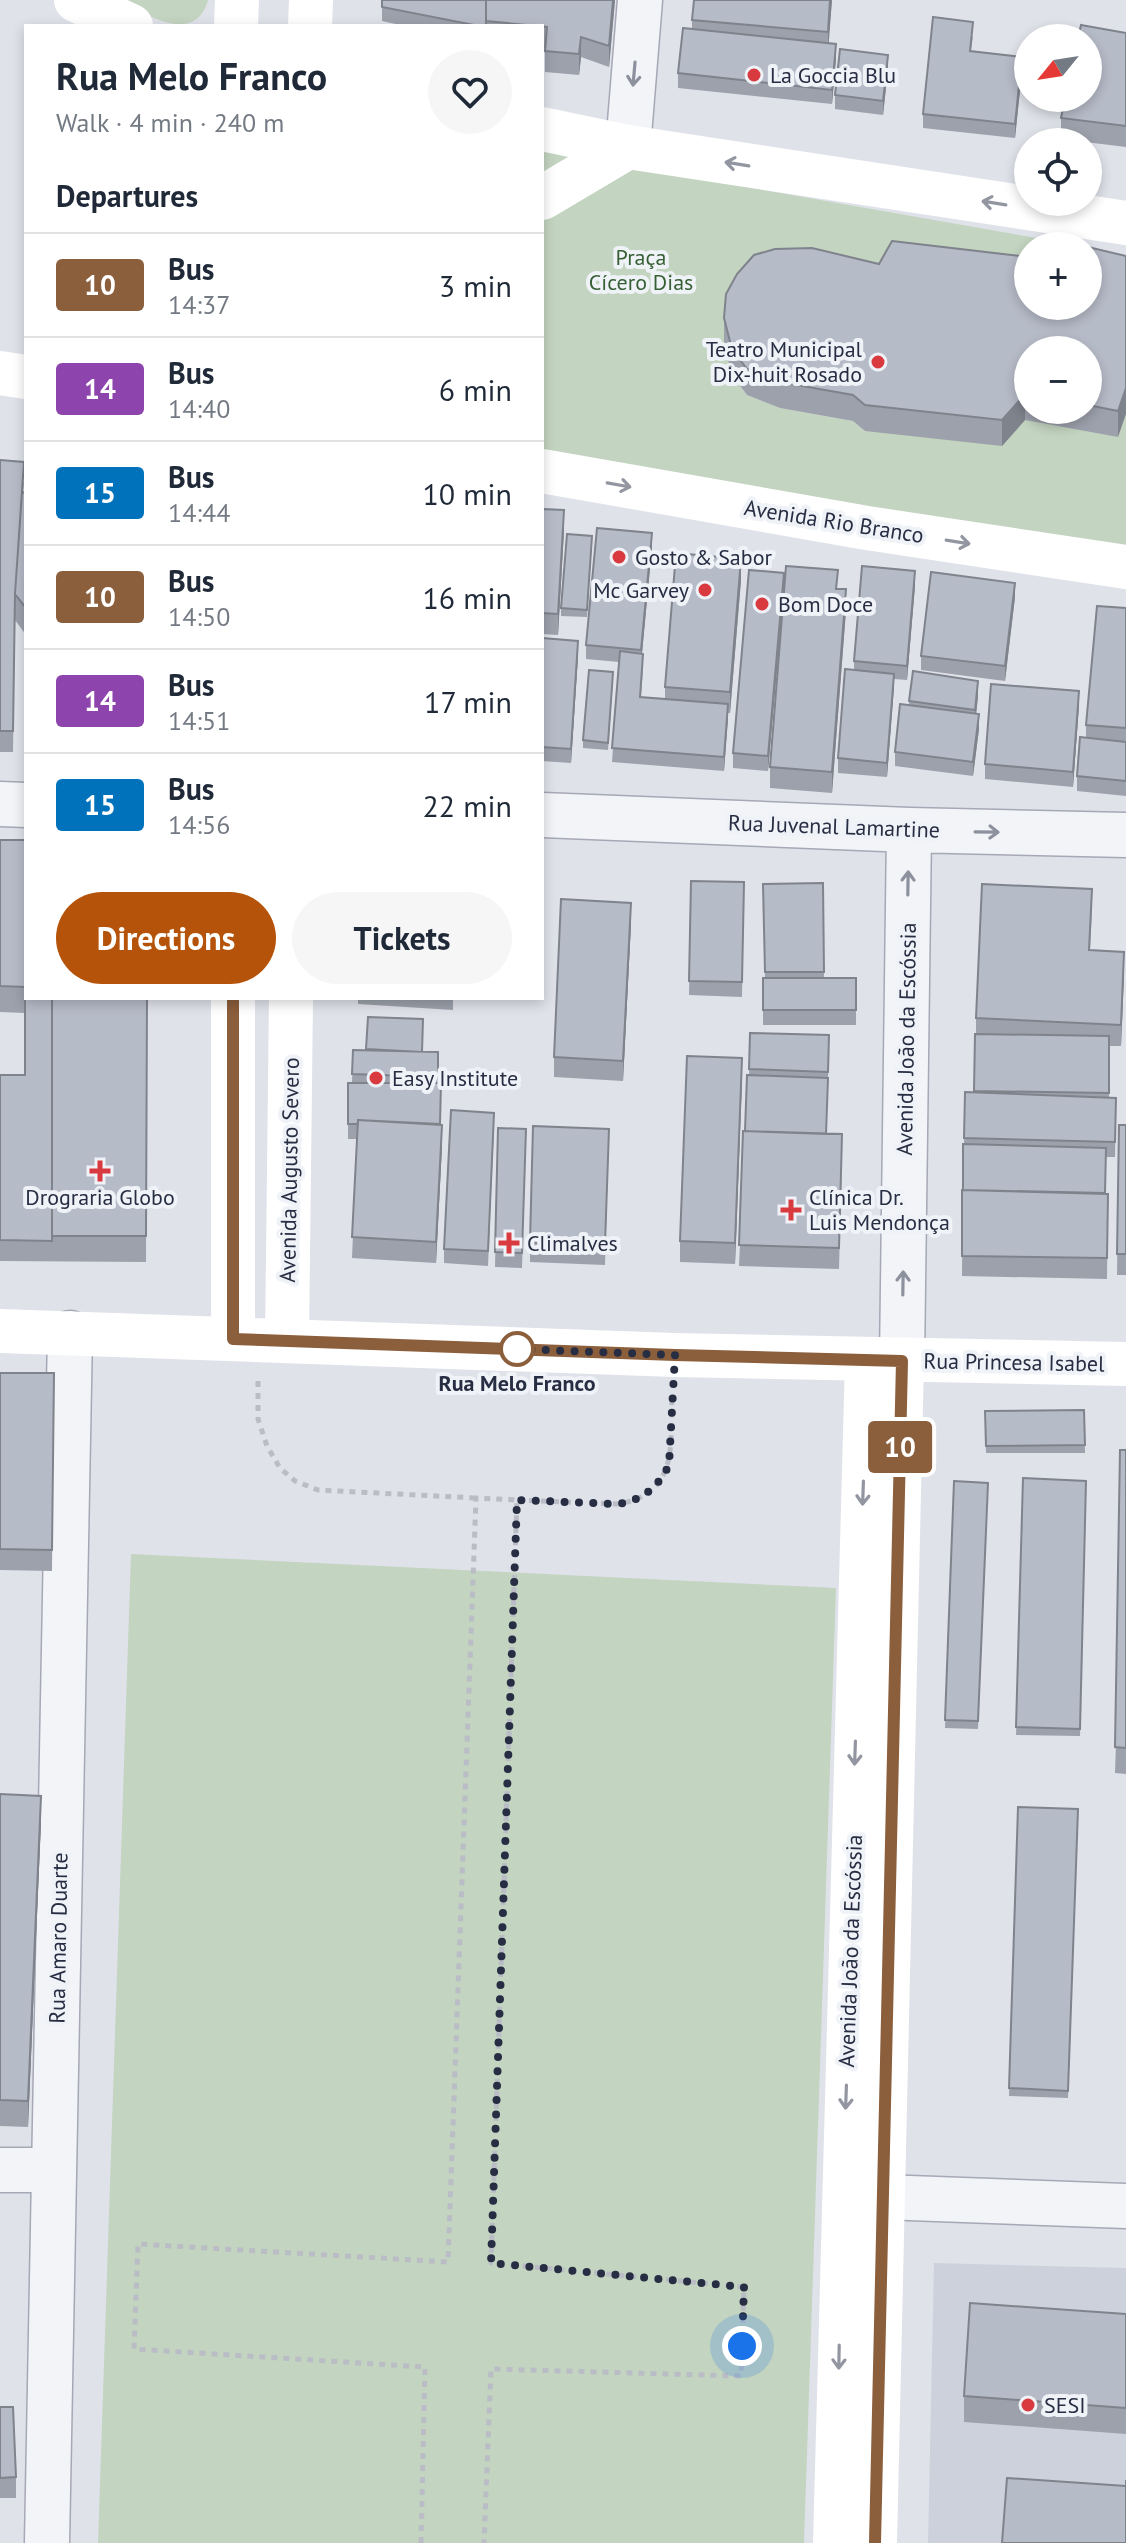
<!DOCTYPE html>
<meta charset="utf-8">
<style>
:root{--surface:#fff;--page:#f6f6f7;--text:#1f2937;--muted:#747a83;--line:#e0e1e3;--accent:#b45309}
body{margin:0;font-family:"PT Sans",sans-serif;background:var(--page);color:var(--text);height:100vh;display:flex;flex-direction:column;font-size:30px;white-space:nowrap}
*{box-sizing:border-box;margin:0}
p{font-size:26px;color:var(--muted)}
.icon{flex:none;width:44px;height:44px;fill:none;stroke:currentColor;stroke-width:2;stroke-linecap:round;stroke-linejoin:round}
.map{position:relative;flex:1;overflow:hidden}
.sheet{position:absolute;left:24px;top:24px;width:520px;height:976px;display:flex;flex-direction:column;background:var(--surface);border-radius:0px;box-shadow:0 4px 12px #0003}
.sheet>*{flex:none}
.badge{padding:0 16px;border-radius:6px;font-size:28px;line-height:52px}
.needle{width:52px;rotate:240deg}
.fabs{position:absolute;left:1014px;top:24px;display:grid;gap:16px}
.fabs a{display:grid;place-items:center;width:88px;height:88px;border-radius:50%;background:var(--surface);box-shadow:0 4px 12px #0003;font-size:40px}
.you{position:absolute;width:40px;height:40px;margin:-20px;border:6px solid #fff;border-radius:50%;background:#1a73e8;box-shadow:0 0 0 12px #1a73e833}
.map>.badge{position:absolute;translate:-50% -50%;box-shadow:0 0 0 4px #fff}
h2{padding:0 32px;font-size:30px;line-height:72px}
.round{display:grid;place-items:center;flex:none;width:84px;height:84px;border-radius:42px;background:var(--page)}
.head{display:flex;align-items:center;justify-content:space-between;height:136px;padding:0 32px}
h1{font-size:38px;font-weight:700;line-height:60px}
.action{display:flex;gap:16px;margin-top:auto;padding:16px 32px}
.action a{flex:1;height:92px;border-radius:48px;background:var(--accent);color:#fff;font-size:32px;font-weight:700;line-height:92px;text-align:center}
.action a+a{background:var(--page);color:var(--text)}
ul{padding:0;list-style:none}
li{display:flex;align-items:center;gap:24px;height:104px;padding:0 32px;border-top:2px solid var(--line)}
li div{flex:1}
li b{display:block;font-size:30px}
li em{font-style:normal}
li .badge{min-width:88px;font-weight:700;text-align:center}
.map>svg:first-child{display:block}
</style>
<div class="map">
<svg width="1126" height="2543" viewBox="0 0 1126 2543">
<rect width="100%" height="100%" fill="#e0e2ea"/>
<path fill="#cdd1dc" d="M934 2263 1126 2268V2543H928Z"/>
<path fill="#c3d4c0" d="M117 0H208C195 47 144 13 117 0Z
M542 151 1082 246H1028V283L732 375 747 395 780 408 853 421 865 431 1126 410V550L542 451Z
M131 1554 836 1588 804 2543H98Z"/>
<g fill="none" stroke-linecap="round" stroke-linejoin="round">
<defs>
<path id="street" d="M628 147 640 0
M0 804 26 805
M542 815 909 830 1126 835
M902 1361 909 830
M0 2170H54
M882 2197 1126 2206
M47 2543 70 1333"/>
</defs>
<use href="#street" stroke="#a5a8b5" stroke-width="47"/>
<path stroke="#babdc5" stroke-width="5" stroke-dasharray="6 6" stroke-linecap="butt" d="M258 1381V1419L267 1446 280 1468 295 1481 318 1490 476 1498
M517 1500 617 1504C680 1495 670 1443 672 1395
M421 2543 425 2367 134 2349 138 2244 448 2262 476 1498 517 1500 491 2263 744 2287 741 2376 491 2369 484 2543"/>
<use href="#street" stroke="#f3f4f8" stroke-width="44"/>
<path stroke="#fff" stroke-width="44" d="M76 0 131 26
M236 26 237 0
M310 26 311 0
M542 129 628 147 1126 223
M542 198 628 147
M0 373 26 377
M542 471 867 528 1126 567
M0 1331 675 1355 1126 1364
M233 1339V998
M287 1341 291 998
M835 2543 867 1359
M875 2543 902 1361"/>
</g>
<path fill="#9da1ac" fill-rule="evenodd" d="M382 0H615L609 67 581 57 579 75 545 72V48H542V26H405L382 21Z
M832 0 828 43 836 58 832 104 678 88V73L692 29V20Z
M1126 33V147L1061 139V118Z
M973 36 971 51 1022 71 1015 138 923 128V114Z
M888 69 883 115 835 109V95Z
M1126 256 1118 437 1025 420 1002 446 865 431 853 421 780 408 747 395 732 375 724 344V318L1028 306ZM1028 350H1088V410H1028Z
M0 460 24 483 23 492 26 493V635L15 620 13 752H0Z
M542 509 564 531 558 635 542 634Z
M592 543 587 617 561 616V608Z
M652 547 642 653 643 668 641 697 665 699V687L741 580 730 713H728L724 771 612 762 619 662 586 659V645Z
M915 586 907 680 894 679 887 777 838 773V758L854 670V661Z
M784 588 768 771 733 768V753Z
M838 589 846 610 832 793 770 788V767Z
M1015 597 1005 681 921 670V656Z
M1126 608V796L1077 791V776L1086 738V725Z
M542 638 578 656 571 763 542 761Z
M613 680 608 750 583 748V740Z
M978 696 976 714 979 729 973 776 895 766V752L909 706V701Z
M1079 705 1073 787 985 779V764Z
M0 840H26V998H147L146 1262 0 1261V1075H25V1013L0 1012Z
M691 881 744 882 742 997 689 995Z
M823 883 824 978H856V1025H763V978H765L763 884Z
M1092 909 1090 950 1124 972 1121 1046H1109V1097L1116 1098 1115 1157H1106L1105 1194H1108L1107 1279 962 1276 963 1144H964L965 1092 974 1093 975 1034H976V1018Z
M631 924 623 1081 554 1077V1057Z
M358 998H453V1010L358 1004Z
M750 1033 829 1050 826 1134 842 1155 839 1269 739 1266 745 1131 749 1075Z
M353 1050 438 1052V1083L442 1146 436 1263 352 1258 357 1139H348V1083H352Z
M742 1079 735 1264 680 1262V1241Z
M1119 1125H1126V1275H1117Z
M494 1128 488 1266 444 1263V1249Z
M498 1128 526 1129 522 1268 495 1267Z
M609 1129 605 1265 530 1262V1242Z
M0 1373H54L52 1571 0 1570Z
M1084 1410 1085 1453H986L985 1411Z
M1126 1450V1774L1115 1773Z
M1023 1478 1086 1481 1080 1736 1016 1735Z
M954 1481 988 1483 978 1729 945 1728Z
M0 1794 41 1822 28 2127 0 2126Z
M1018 1807 1078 1809 1068 2098 1009 2096Z
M1126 2314V2434L964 2422V2396Z
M0 2407 16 2477V2498H0Z"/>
<path fill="#7f838c" d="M613 0H615L609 67V46Z
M830 0H832L828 53V32Z
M581 37V57L579 75V54Z
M836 44V58L832 104V90Z
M888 55V69L883 115V101Z
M1022 57V71L1015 138V124Z
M1126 388V414L1118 437V411Z
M1025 394V420L1002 446V420Z
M564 510V531L558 635V614Z
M652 533V547L641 664V650Z
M741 559V580L730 713V692Z
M915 571V586L907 680V666Z
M784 573V588L768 771V756Z
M1015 583V597L1005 681V666Z
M846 589V610L832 793V772Z
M578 641V656L571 763V749Z
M894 674V688L887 777V763Z
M978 681V696L975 725V710Z
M1079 691V705L1073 787V772Z
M728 704V719L724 771V757Z
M979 714V729L973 776V762Z
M631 903V924L623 1081V1061Z
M1124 952V972L1121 1046V1025Z
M742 1058V1079L735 1264V1243Z
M442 1125V1146L436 1263V1242Z
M41 1796V1822L28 2127V2101Z"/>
<path fill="#b6bbc8" stroke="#7f838c" stroke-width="2" d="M382 0H486V26H479L382 7Z
M486 0H613L609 46 581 37 579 54 545 51 547 27 486 21Z
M694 0H830L828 32 692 20Z
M933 17 973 22 970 51 1022 57 1015 124 923 114Z
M1081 25 1126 33V126L1061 118 1065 98H1088V38H1078Z
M683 28 836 44 832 90 678 73Z
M840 49 888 55 883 101 835 95Z
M1047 238 1083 246H1045Z
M892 241 1028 257V306H1088V247L1126 256V388L1118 411 1088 405V350H1028V394H1025L1002 420 865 405 853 395 780 382 747 369 732 349 724 318 726 294 737 274 754 255 775 249 812 248 879 264Z
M0 460 24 462 15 594 13 731H0Z
M22 492 26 493V608L15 594Z
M542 509 564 510 558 614 542 613Z
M597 528 652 533 641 650 586 645Z
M567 534 592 536 587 610 561 608Z
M676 553 741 559 730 692 665 687Z
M786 566 838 570 836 589H846L832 772 770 767Z
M862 566 915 571 907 666 854 661Z
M749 570 784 573 768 756 733 753Z
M931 572 1015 583 1005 666 921 656Z
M1097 606 1126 608V728L1086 725Z
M542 638 578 641 571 749 542 747Z
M620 651 643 654 640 697 728 704 724 757 612 748Z
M845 669 894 674 887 763 838 758Z
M589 670 613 672 608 743 583 740Z
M913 671 978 681 975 710 909 701Z
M991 684 1079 691 1073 772 985 764Z
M900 704 979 714 973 762 895 752Z
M1080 737 1126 742V781L1077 776Z
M0 840H26V987L0 986Z
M691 881 744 882 742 982 689 981Z
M823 883 824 972H765L763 884Z
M982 884 1092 889 1089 950 1124 952 1121 1025 976 1018Z
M561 899 631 903 623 1061 554 1057Z
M763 978H856V1010H763Z
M25 992 26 998H52V1241L0 1240V1075H25Z
M52 998H147L146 1236H52Z
M368 1017 423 1019 422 1052 366 1049Z
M750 1033 829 1035 828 1072 749 1069Z
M975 1034 1109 1036V1093L974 1091Z
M353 1050 438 1052V1077L352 1074Z
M687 1056 742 1058 735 1243 680 1241Z
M747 1075 828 1078 826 1134 745 1131Z
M348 1083H441L440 1124 358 1120V1124H348Z
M965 1092 1116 1098 1115 1142 964 1138Z
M451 1110 494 1113 488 1251 444 1249Z
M358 1120 442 1125 436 1242 352 1237Z
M1119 1125H1126V1254H1117Z
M533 1126 609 1129 605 1244 530 1242Z
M498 1128 526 1129 522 1253 495 1252Z
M743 1131 842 1134 839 1248 739 1245Z
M963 1144 1106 1148 1105 1193 963 1190Z
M962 1190 1108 1194 1107 1258 962 1256Z
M0 1373H54L52 1550 0 1549Z
M1084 1410 1085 1445 986 1446 985 1411Z
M1120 1450H1126V1748L1115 1747Z
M1023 1478 1086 1481 1080 1729 1016 1727Z
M954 1481 988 1483 978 1721 945 1720Z
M0 1794 41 1796 28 2101 0 2100Z
M1018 1807 1078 1809 1068 2091 1009 2088Z
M970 2303 1126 2314V2408L964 2396Z
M0 2407H13L16 2477 0 2478Z
M1007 2478 1126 2486V2480V2543H1002Z"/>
<defs><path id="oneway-shaft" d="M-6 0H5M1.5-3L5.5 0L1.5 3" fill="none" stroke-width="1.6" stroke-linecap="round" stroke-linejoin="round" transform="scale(2)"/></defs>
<g stroke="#8d919e">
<use href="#oneway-shaft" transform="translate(634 74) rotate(95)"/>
<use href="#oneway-shaft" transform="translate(987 832) rotate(1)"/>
<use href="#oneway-shaft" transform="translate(908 883) rotate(-89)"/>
<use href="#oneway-shaft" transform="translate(903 1283) rotate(-89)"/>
</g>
<g stroke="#9396a1">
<use href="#oneway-shaft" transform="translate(737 164) rotate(-171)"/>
<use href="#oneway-shaft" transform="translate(994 203) rotate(-171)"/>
<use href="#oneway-shaft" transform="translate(619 485) rotate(10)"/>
<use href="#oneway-shaft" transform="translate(958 542) rotate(9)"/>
<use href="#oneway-shaft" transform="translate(863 1493) rotate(92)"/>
<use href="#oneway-shaft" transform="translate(855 1753) rotate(92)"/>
<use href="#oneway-shaft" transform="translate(846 2097) rotate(92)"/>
<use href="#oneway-shaft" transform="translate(839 2357) rotate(91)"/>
</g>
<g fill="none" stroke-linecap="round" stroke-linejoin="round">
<defs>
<path id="line" d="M233 998V1339L675 1355 902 1361 875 2543"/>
</defs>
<use href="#line" stroke="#fff" stroke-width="18"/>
<use href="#line" stroke="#8b5e3c" stroke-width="12"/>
<path stroke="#272e43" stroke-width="8" stroke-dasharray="0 14.4" d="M517 1349 675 1355 669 1465C658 1487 642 1501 617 1504L517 1500 491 2263 744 2287 742 2346"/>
</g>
<g fill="#d93a3f" stroke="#eff2f7" stroke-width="3">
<circle cx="754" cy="75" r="8"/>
<circle cx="878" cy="362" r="8"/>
<circle cx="619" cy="557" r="8"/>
<circle cx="705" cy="590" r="8"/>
<circle cx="762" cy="604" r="8"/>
<circle cx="376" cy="1078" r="8"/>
<path d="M96 1159h8v8h8v8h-8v8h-8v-8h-8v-8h8z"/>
<path d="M787 1198h8v8h8v8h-8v8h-8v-8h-8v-8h8z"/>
<path d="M505 1231h8v8h8v8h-8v8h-8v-8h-8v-8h8z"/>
<circle cx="1028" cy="2405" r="8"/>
</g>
<circle fill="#fff" stroke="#8b5e3c" stroke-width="4" cx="517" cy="1349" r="16"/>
<g text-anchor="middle" stroke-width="8" stroke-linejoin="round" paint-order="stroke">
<g font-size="22" fill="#272e43" stroke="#eff2f7" text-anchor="start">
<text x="770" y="83">La Goccia Blu</text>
<text x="862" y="357" text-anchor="end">Teatro Municipal<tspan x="862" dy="25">Dix-huit Rosado</tspan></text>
<text x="635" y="565">Gosto &amp; Sabor</text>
<text x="689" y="598" text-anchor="end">Mc Garvey</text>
<text x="778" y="612">Bom Doce</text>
<text x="392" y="1086">Easy Institute</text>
<text x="100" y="1205" text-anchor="middle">Drograria Globo</text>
<text x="809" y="1205">Clínica Dr.<tspan x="809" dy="25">Luis Mendonça</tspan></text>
<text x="527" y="1251">Climalves</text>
<text x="1044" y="2413">SESI</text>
</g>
<g font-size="22" fill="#365f33" stroke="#eff2f7">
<text x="641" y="265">Praça<tspan x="641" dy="25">Cícero Dias</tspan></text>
</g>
<g font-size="22" fill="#272e43" stroke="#eff2f7">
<text transform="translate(834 521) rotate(9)" y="8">Avenida Rio Branco</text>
<text transform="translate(834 826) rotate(2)" y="8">Rua Juvenal Lamartine</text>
<text transform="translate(906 1039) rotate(-89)" y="8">Avenida João da Escóssia</text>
<text transform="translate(289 1170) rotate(-89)" y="8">Avenida Augusto Severo</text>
<text transform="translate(1014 1362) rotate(1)" y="8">Rua Princesa Isabel</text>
<text transform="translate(58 1938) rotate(-89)" y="8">Rua Amaro Duarte</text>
<text transform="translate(850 1951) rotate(-88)" y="8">Avenida João da Escóssia</text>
</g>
<g font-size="22" font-weight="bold" fill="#272e43" stroke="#eff2f7">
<text x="517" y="1391">Rua Melo Franco</text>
</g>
</g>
</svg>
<div class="fabs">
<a><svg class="needle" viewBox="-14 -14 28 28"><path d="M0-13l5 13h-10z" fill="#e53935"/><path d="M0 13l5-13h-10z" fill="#747a83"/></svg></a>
<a><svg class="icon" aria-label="locate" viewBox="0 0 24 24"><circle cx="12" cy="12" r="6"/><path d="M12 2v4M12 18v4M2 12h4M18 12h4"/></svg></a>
<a>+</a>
<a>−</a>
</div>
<div class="you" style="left:742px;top:2346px"></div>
<b class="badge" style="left:900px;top:1447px;background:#8b5e3c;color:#fff">10</b>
<section class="sheet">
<div class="head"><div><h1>Rua Melo Franco</h1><p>Walk · 4 min · 240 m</p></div><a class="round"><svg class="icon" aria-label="heart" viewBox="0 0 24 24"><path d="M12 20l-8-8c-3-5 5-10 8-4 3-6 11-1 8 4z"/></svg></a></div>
<h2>Departures</h2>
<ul>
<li><span class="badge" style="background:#8b5e3c;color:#fff">10</span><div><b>Bus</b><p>14:37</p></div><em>3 min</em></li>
<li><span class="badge" style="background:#8e44ad;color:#fff">14</span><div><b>Bus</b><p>14:40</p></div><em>6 min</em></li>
<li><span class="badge" style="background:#0072bc;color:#fff">15</span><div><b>Bus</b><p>14:44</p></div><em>10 min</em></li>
<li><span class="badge" style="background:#8b5e3c;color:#fff">10</span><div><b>Bus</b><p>14:50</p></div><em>16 min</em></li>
<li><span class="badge" style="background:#8e44ad;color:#fff">14</span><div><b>Bus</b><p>14:51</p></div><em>17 min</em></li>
<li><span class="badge" style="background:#0072bc;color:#fff">15</span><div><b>Bus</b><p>14:56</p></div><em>22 min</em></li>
</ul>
<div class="action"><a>Directions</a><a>Tickets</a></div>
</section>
</div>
